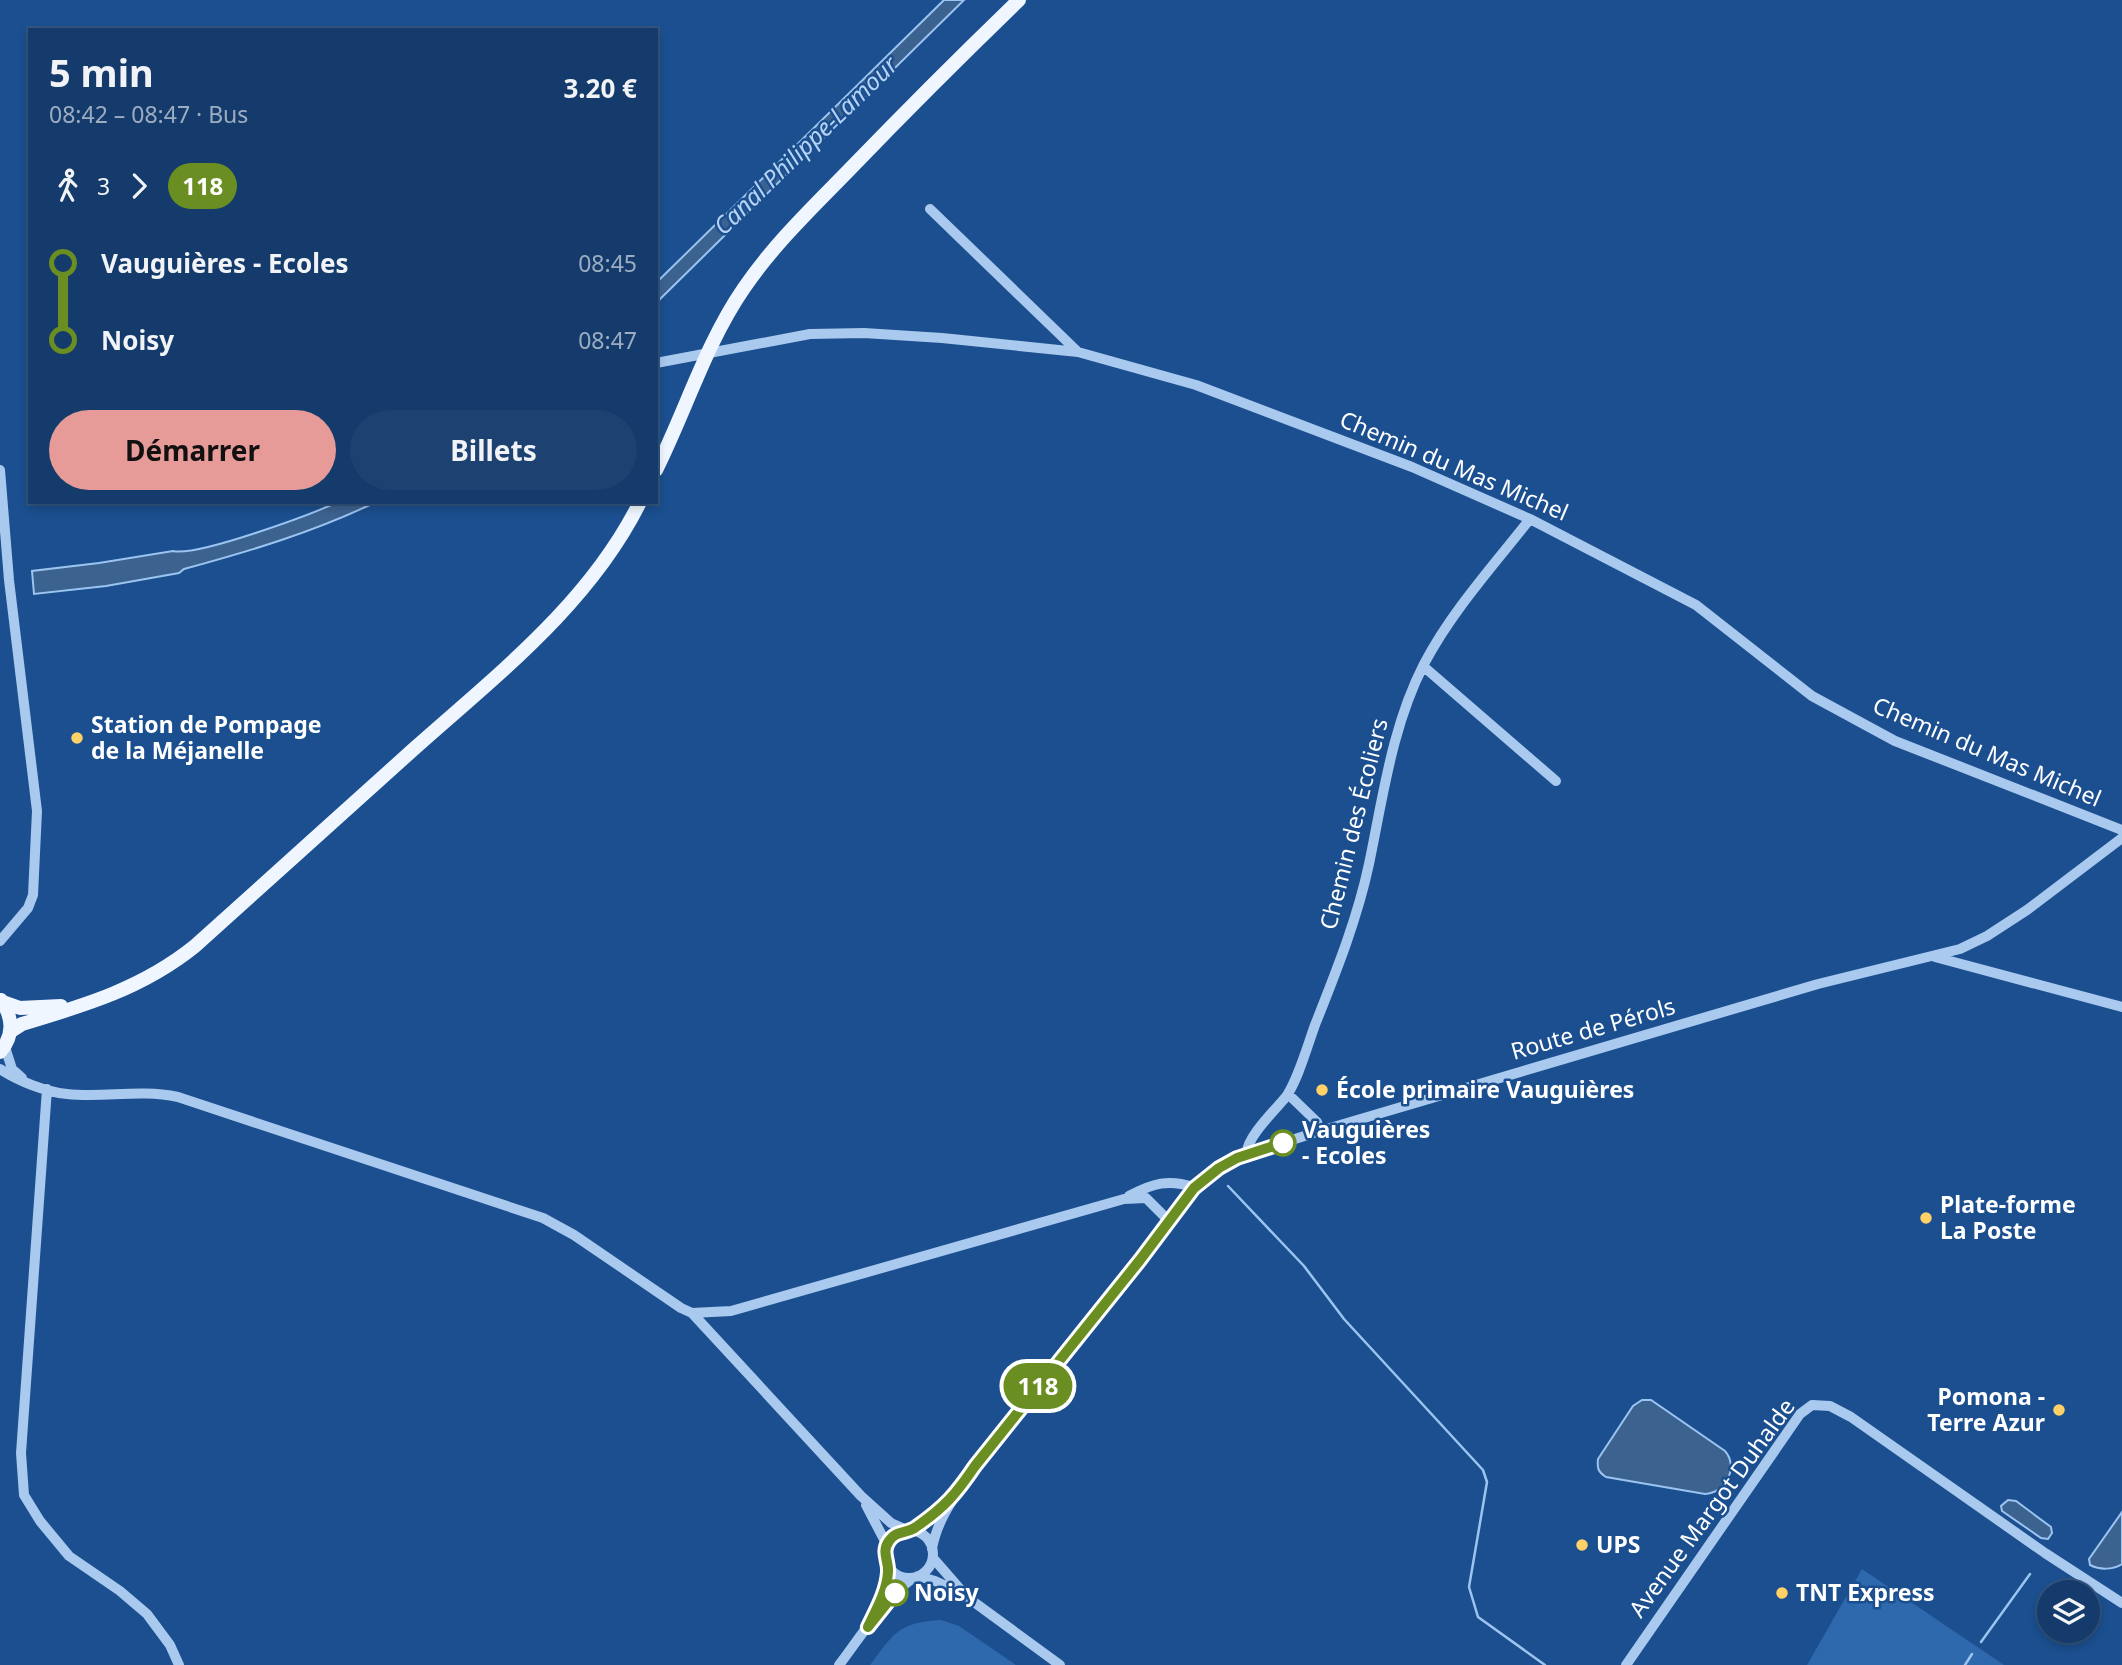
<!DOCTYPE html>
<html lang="fr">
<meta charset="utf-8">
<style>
:root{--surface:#143b6b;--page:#1d4271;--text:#f1f3f6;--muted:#9dadc1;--line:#33557e;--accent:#e69b98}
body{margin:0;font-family:"Noto Sans",sans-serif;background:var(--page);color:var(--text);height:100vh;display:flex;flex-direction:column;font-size:26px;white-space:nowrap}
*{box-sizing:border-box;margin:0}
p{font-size:23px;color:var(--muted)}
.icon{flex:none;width:38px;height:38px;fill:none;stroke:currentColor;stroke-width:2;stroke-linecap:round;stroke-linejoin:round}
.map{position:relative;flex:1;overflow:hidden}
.panel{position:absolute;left:28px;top:28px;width:630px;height:476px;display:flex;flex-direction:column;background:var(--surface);border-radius:0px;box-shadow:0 4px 10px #0003,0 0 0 2px var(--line)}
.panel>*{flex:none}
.badge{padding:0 14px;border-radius:23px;font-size:24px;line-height:46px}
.controls{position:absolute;left:2037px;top:1580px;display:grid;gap:14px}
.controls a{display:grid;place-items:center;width:63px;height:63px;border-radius:50%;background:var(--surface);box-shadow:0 4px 10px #0003,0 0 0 2px var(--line);font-size:35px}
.map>.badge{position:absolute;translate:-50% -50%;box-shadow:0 0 0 4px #fff}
.legs{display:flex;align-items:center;gap:10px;height:77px;padding:0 21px;font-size:23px}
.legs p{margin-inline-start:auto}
.headline{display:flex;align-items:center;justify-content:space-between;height:119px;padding:0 21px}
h1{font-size:38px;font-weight:700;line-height:52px}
.cta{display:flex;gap:14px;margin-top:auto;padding:14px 21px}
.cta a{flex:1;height:80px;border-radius:42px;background:var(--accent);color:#111;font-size:28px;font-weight:700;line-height:80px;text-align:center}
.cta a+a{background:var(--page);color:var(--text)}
ul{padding:0 21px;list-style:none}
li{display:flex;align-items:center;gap:24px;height:77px;font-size:26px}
li i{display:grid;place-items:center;width:10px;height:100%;margin:0 9px;background:currentColor}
li i::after{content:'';width:18px;height:18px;margin:-9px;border:5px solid;border-radius:50%;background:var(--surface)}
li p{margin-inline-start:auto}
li:first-child i{background:linear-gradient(#0000 50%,currentColor 0)}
li:last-child i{background:linear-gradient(currentColor 50%,#0000 0)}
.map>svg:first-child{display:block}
</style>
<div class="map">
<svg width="2122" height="1665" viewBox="0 0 2122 1665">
<rect width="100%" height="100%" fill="#1b4f8f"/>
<path fill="#2e69ad" d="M1862 1569 2004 1665H1807Z
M941 1620 959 1626 1016 1665H870C894 1633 899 1622 941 1620Z"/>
<path fill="#3c6290" stroke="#9cc4f0" stroke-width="2" d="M944 0H964L656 303V283Z
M338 502H376C314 532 250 551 184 569L179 573 106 586 34 594 32 571 99 563 173 551C197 557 312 514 338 502Z
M1642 1400H1651L1725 1451C1739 1467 1726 1493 1705 1494L1606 1477C1598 1472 1597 1468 1598 1459L1633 1406Z
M2008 1500 2016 1501 2051 1527 2052 1533 2048 1539 2041 1538 2002 1511 2001 1506Z
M2122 1512V1564C2112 1570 2100 1570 2090 1565L2089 1559Z"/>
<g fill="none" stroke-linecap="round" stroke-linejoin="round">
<path stroke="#9cc4f0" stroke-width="2.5" d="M1228 1186 1304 1266 1344 1319 1483 1470 1487 1482 1469 1587 1478 1617 1545 1665
M1981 1642 2030 1574
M1965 1665 1972 1654"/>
<path stroke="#a9c9ee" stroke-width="10" d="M930 209 1078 352
M656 363 810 334 864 333 942 338 1078 352 1196 385 1412 467 1530 519 1696 605 1812 696 1895 741 2122 830
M0 470 9 580 37 811 33 895 28 908 0 941
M1423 666 1556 781
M1935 957 2122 1007
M5 1047 12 1069 22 1078
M0 1069C18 1081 46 1092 67 1094 105 1098 138 1089 178 1097L543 1218 574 1235 681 1308 692 1313 731 1311 1124 1199 1146 1198 1169 1221
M47 1089 21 1453 24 1495 40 1521 69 1556 120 1591 147 1614 170 1645 179 1665
M1288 1094 1317 1122 1320 1131
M1247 1154C1245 1139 1275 1110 1285 1098 1297 1083 1308 1044 1315 1025 1336 972 1357 920 1369 864 1383 797 1392 726 1424 664 1452 611 1493 566 1530 519
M1129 1196C1153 1183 1168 1179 1194 1187
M692 1313 861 1496 891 1523 907 1530
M866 1505 887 1545
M912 1530 948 1502
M885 1554a24 24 0 1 1 48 0a24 24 0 1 1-48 0Z
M932 1549C937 1518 958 1492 975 1466L1140 1260 1194 1187 1219 1168 1236 1158 1320 1131 1818 984 1960 949 1987 936 2027 910 2122 838
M933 1558 967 1597 1060 1665
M918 1576 935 1581 959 1592
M876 1609 886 1583 889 1568
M839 1665C862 1635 883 1600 913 1578
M1626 1665 1800 1414 1812 1405 1830 1406 1851 1417 2045 1553 2122 1603"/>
<path stroke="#f0f6ff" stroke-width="14" d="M656 470C686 410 706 343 744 288 774 244 813 207 850 169 905 112 961 56 1019 0
M3 1002 20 1008 61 1006
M11 1031 22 1024C86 1005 143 988 195 946 269 880 342 813 416 747 498 674 590 603 640 502
M0 1052C14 1036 13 1017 1 1000"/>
</g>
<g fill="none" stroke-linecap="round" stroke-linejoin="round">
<defs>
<path id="line-1" d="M895 1593 868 1627C876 1610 887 1591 888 1572 889 1561 881 1552 889 1541 896 1530 907 1534 916 1527 945 1507 956 1494 975 1466L1140 1260 1194 1188 1219 1168 1237 1158 1283 1143"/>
</defs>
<use href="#line-1" stroke="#fff" stroke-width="16"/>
<use href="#line-1" stroke="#6b8e23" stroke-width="10"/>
</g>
<g fill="#ffd166" stroke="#1b4f8f" stroke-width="2.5">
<circle cx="77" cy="738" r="7"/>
<circle cx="1322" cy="1090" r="7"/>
<circle cx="1926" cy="1218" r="7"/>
<circle cx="2059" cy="1410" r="7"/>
<circle cx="1582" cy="1545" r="7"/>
<circle cx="1782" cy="1593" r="7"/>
</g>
<g fill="#fff" stroke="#6b8e23" stroke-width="3.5">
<circle cx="1283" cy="1143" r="12"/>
<circle cx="895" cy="1593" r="12"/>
</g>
<g text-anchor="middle" stroke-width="5" stroke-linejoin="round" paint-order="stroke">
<g font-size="23" fill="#fff" stroke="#1b4f8f">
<text transform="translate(1454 466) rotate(23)" y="8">Chemin du Mas Michel</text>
<text transform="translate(1987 752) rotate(23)" y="8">Chemin du Mas Michel</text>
<text transform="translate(1354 824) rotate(-76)" y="8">Chemin des Écoliers</text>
<text transform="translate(1593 1029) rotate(-16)" y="8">Route de Pérols</text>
<text transform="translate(1712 1508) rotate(-54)" y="8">Avenue Margot Duhalde</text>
</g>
<g font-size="23" font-weight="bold" fill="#fff" stroke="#1b4f8f" text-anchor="start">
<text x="91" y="733">Station de Pompage<tspan x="91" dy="26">de la Méjanelle</tspan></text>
<text x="1336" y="1098">École primaire Vauguières</text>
<text x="1940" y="1213">Plate-forme<tspan x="1940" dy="26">La Poste</tspan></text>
<text x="2045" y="1405" text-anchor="end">Pomona -<tspan x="2045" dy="26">Terre Azur</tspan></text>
<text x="1596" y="1553">UPS</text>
<text x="1796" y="1601">TNT Express</text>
</g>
<g font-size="23" font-weight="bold" fill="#fff" stroke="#1b4f8f" text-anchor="start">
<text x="1302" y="1138">Vauguières<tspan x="1302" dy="26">- Ecoles</tspan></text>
<text x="914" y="1601">Noisy</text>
</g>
<g font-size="24" font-style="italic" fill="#b5d3f5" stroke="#1b4f8f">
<text transform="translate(806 146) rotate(-44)" y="8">Canal Philippe-Lamour</text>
</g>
</g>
</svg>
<div class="controls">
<a><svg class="icon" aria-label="layers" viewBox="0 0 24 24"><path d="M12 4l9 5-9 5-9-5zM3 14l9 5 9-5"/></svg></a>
</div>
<b class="badge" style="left:1038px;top:1386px;background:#6b8e23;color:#fff">118</b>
<section class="panel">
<div class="headline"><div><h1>5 min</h1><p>08:42 – 08:47 · Bus</p></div><b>3.20 €</b></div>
<div class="legs"><svg class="icon" aria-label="walk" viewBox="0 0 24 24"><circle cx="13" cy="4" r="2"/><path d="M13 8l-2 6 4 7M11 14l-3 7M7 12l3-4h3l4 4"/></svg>3<svg class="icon" aria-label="forward" viewBox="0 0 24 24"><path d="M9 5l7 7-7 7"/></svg><b class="badge" style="background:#6b8e23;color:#fff">118</b></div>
<ul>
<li><i style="color:#6b8e23"></i><b>Vauguières - Ecoles</b><p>08:45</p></li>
<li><i style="color:#6b8e23"></i><b>Noisy</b><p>08:47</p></li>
</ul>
<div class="cta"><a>Démarrer</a><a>Billets</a></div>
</section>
</div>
